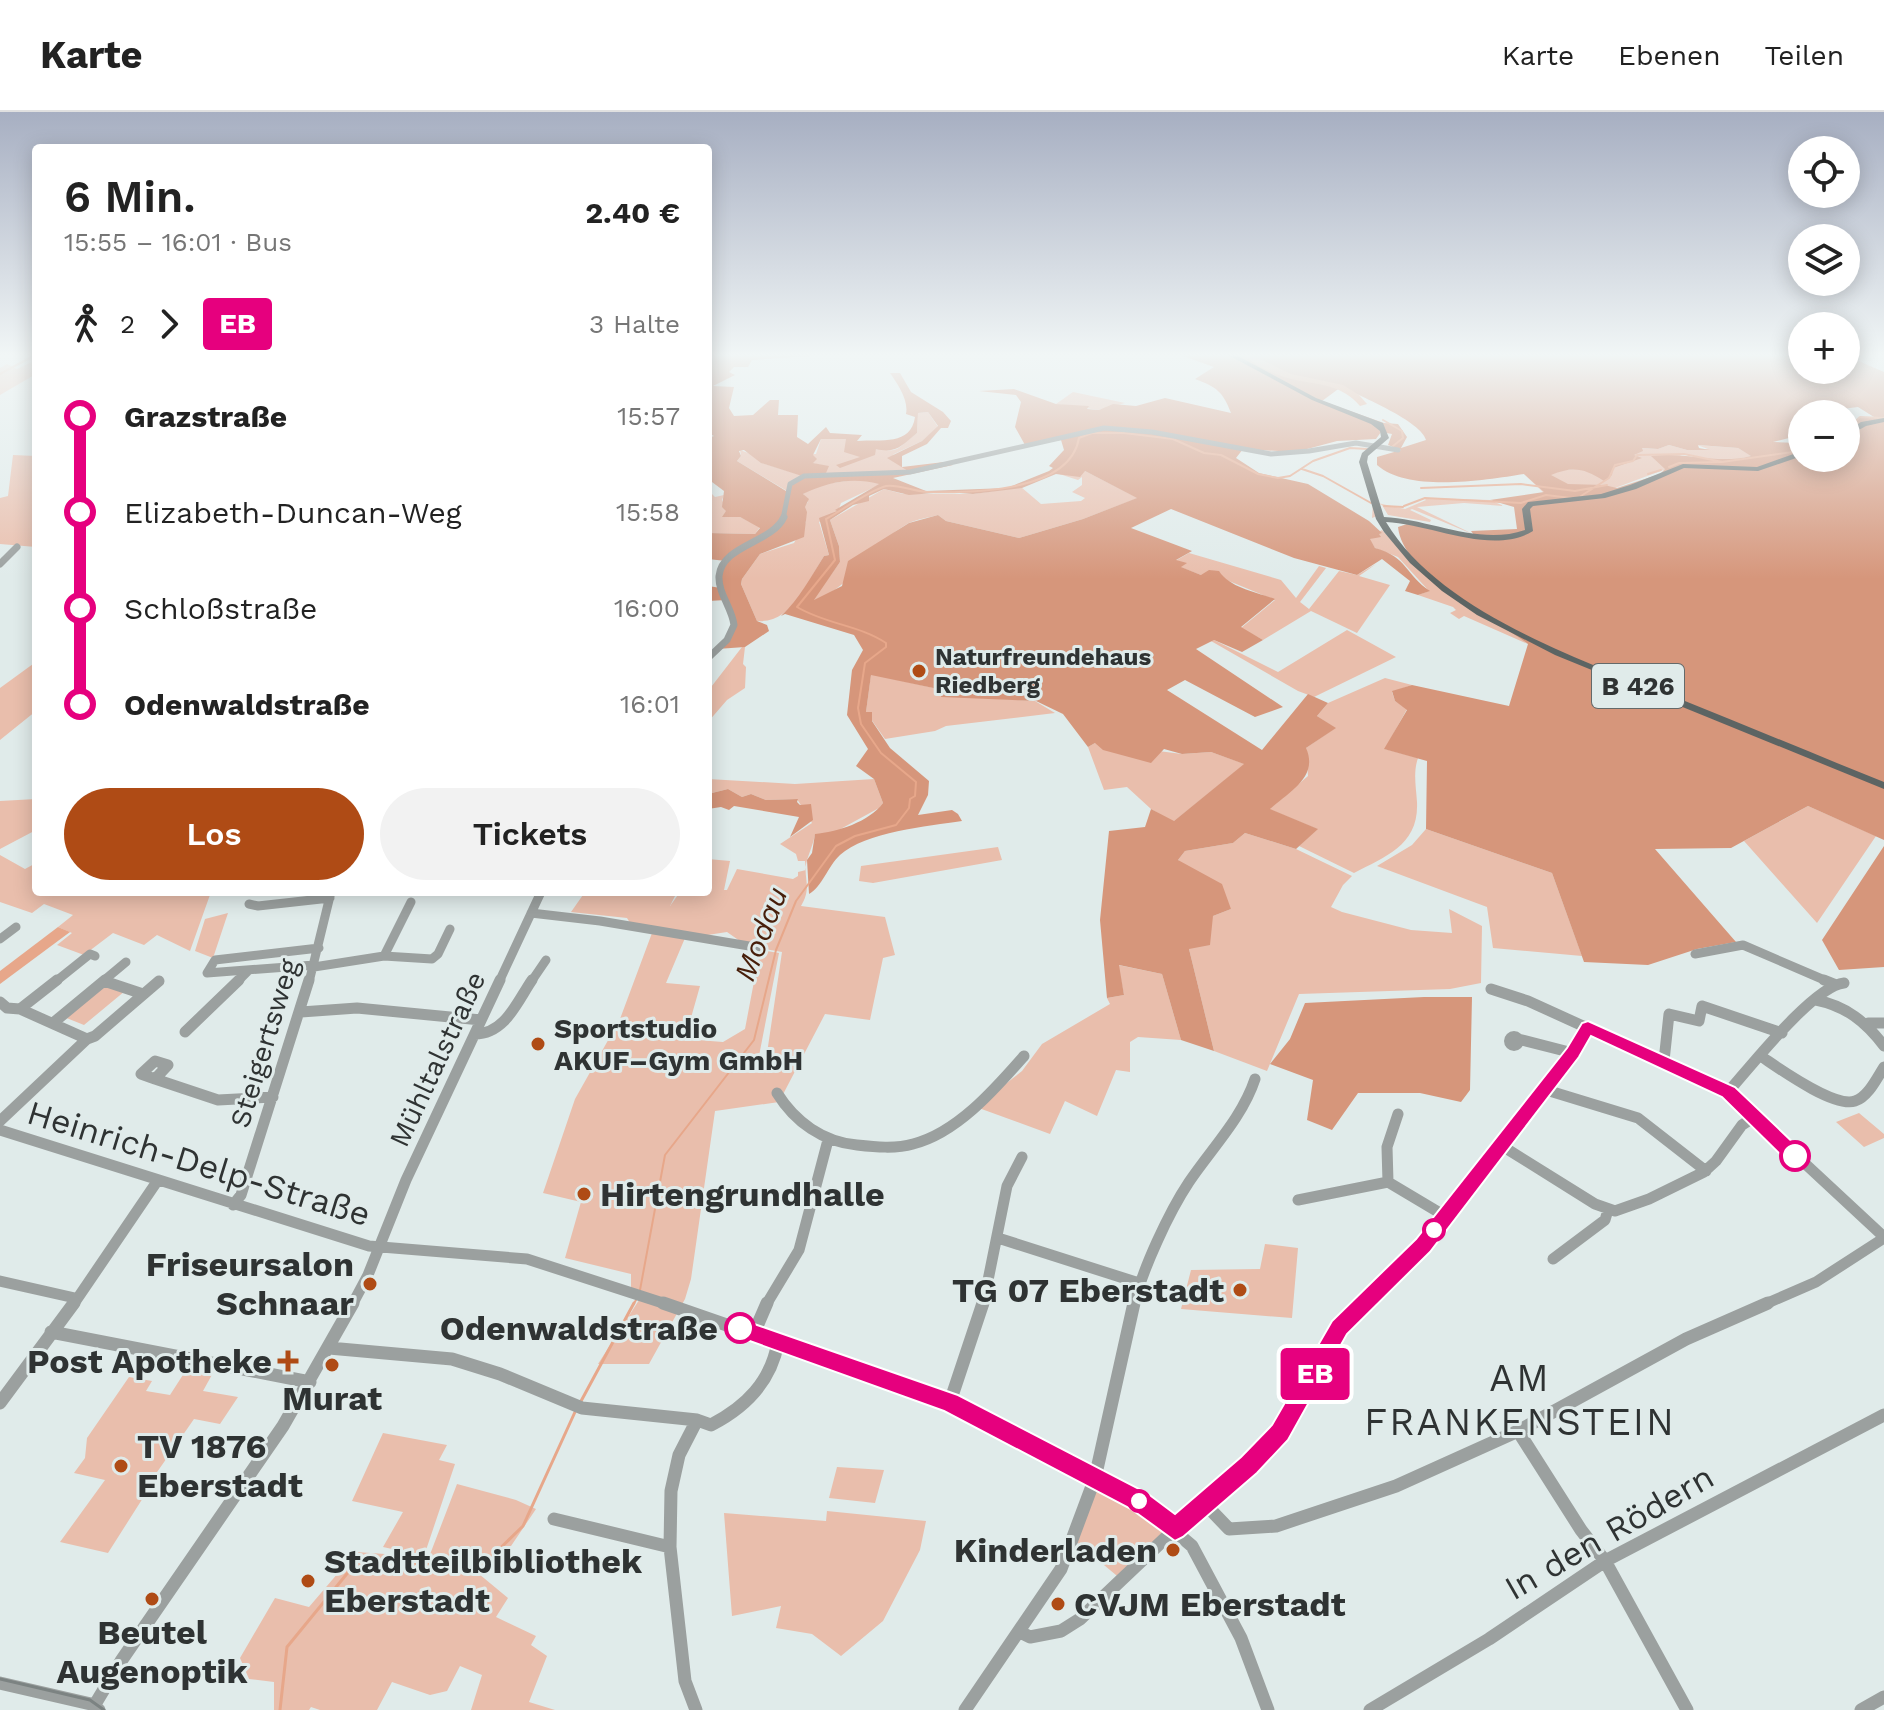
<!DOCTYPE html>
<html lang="de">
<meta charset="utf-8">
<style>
:root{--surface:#fff;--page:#f2f2f2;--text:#222;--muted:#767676;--line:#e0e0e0;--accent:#af4b15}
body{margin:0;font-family:"Work Sans",sans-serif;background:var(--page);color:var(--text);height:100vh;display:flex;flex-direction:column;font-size:30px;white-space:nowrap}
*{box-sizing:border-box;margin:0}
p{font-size:26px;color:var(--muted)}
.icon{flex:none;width:44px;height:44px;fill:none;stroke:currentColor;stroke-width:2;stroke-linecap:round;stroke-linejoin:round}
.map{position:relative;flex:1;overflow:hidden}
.sheet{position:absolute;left:32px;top:32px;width:680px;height:752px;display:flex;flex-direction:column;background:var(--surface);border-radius:8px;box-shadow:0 4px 20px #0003}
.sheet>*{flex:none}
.badge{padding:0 16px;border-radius:6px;font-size:28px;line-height:52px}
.tools{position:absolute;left:1788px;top:24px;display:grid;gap:16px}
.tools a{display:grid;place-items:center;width:72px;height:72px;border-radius:50%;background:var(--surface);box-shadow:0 4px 20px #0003;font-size:40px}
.map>.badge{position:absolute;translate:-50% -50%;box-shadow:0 0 0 4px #fff}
.legs{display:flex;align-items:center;gap:12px;height:88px;padding:0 32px;font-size:26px}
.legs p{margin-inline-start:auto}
.head{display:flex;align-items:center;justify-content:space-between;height:136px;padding:0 32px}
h1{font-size:44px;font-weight:600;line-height:60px}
.primary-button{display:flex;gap:16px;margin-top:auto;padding:16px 32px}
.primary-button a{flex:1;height:92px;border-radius:48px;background:var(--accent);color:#fff;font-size:32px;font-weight:600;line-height:92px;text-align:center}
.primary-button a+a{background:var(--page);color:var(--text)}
ul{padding:0 32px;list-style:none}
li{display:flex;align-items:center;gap:28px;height:96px;font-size:30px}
li i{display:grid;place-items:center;width:12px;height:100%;margin:0 10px;background:currentColor}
li i::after{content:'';width:20px;height:20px;margin:-10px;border:6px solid;border-radius:50%;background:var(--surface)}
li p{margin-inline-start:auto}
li:first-child i{background:linear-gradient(#0000 50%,currentColor 0)}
li:last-child i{background:linear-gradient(currentColor 50%,#0000 0)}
header{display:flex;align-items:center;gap:48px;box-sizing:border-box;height:112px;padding:0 40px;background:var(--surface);border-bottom:2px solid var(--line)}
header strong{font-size:38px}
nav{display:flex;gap:44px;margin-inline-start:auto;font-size:28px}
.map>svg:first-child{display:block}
</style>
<header>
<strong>Karte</strong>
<nav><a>Karte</a><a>Ebenen</a><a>Teilen</a></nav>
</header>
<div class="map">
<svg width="1884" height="1598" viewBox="0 0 1884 1598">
<rect width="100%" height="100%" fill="#e0ebea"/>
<path fill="#e9beac" d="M36 248V262L0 283V256L7 252 17 257Z
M1073 280 1125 291 1099 298 1056 292Z
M928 300 938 315 922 329 894 342 890 347 910 360 826 362 825 354 812 351V342H816L821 327H846C854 341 857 345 874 343L876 336C902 343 898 333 917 321L918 301Z
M1669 333 1687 338 1708 337 1697 333 1738 336 1752 344 1722 350 1684 342 1661 352 1666 357 1599 382 1546 383 1524 362C1572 358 1598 356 1642 339L1640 336 1658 337Z
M740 338 751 342 762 351 804 364 787 379 737 349 741 344Z
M13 343 36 344V435L0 432V386L8 384Z
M1085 359 1138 386 1083 407 1019 426 946 409 938 403C928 406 916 407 907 412 877 429 859 463 830 481L842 475 843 506 815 488 812 489 840 450 839 434 830 408 884 377 903 382H973L1021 375 1041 392 1081 389 1085 386 1072 380 1082 373V365L1078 368 1056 361Z
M861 367 881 372 841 391 838 399 819 410 829 443 824 444C808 469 792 512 757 509L741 472 742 467 760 442 794 431 806 410 804 395 808 390 803 382 818 373Z
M708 378 715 385 724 383 722 388 727 399 723 404 740 405 760 415 755 422 708 421Z
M1424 386 1490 388 1504 394 1464 391 1417 395 1475 423 1412 397 1410 398 1431 408 1430 410 1388 403 1382 393 1374 390 1377 404 1372 406 1373 390 1405 397 1426 388Z
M1382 418 1395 432 1528 532 1464 504 1459 507 1450 501 1456 498 1453 495 1418 483 1429 479 1398 445 1375 436 1369 427 1380 424 1377 421Z
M1189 441 1281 468 1296 486 1319 454 1326 456 1300 490 1309 497 1339 459 1357 463 1376 452 1359 464 1390 473 1357 521 1311 499 1263 528 1241 516 1275 488 1224 467 1201 463 1180 455 1175 449Z
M1347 518 1396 545 1314 585 1298 579 1211 529 1214 528 1278 560Z
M742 535H745L743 552 746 555 745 576 727 588 708 610V579Z
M33 552H36V599L0 628V576Z
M871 562 943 578 942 584 1035 589 1055 601 946 614 935 619 885 627 866 600Z
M1385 566 1412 573 1392 580 1395 589 1407 597 1385 637 1418 646C1413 660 1416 675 1417 690 1419 733 1386 744 1354 761L1299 734 1317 717 1269 697 1308 664 1306 636 1335 616 1317 604 1328 591Z
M1095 631 1182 642 1211 640 1245 652 1173 710 1151 697 1127 675 1104 678 1088 635Z
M708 667 795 672 874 667 883 691 879 696 835 720 815 723C813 732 810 739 807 748 802 766 813 774 801 794L885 805 895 843 883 846 870 908 825 902 779 990 715 999 691 1167 685 1187 649 1252H598L641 1185 631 1180V1162L565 1146 581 1090 543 1081 575 987 620 907 652 821 685 826 666 871 700 874 685 927 723 930 745 917 760 838 779 841 758 949 766 948 782 840 747 834 727 820 701 824 630 811 627 806 571 800 585 780H677L670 794 680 780H708V747L730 749 724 778H727L737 757 793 767 798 764V760L806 758 805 749H798L796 742 780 732 812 711 797 687 766 688 751 682 742 685 728 677 708 682Z
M36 687V718L0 737V689Z
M1808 694 1876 724 1817 811 1744 729Z
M1426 717 1552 761 1582 844 1493 836 1487 795 1377 754 1412 733Z
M1245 721 1296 737 1352 764 1343 773 1331 795 1342 800 1411 818 1452 821 1449 797 1482 814 1481 871 1450 877 1299 882 1267 959 1214 939 1189 837 1213 804 1231 797 1178 748 1185 739 1233 731Z
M998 735 1002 748 873 771 859 769 861 754Z
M0 743 25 757 36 751V780H211L190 839 157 823 144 833 113 821 84 843 57 833 72 821 58 815 73 803 44 792 32 801 0 790Z
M228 801 213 846 195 839 205 807Z
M1118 853 1162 862 1181 928 1138 925 1130 930V960L1116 958 1097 1004 1065 989 1050 1022 976 995 1022 959 1042 932 1110 892 1107 886 1124 883Z
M104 872 125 879 84 913 64 905Z
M1859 1001 1884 1022V1026L1864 1035 1836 1010Z
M1265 1132 1298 1136 1292 1206 1181 1197 1191 1158 1260 1157Z
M188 1255 214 1259 203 1279 238 1285 220 1312 194 1307 146 1376 148 1378 108 1441 60 1430 105 1368 74 1361 85 1346 87 1326 129 1265 152 1269 146 1279 170 1283Z
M383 1321 447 1333 439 1348 455 1352 424 1444 383 1435 403 1400 352 1389Z
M837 1355 884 1358 875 1391 829 1386Z
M1095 1366 1175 1417 1122 1468 1075 1429Z
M457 1372 516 1388 536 1397 509 1437 479 1462 508 1486 496 1505 536 1524 531 1533 547 1544 529 1590 555 1598H471L482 1563 460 1554 447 1579 430 1583 392 1570 377 1598H320L311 1595 309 1598H274V1570L249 1567 240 1546 275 1486 309 1495 356 1440 429 1445Z
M827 1399 926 1409 920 1438 883 1509 841 1544 812 1522 776 1516 781 1494 732 1504 724 1401 826 1409Z"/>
<path fill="#d6967b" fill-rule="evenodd" d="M708 243H824L752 248 748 255H734L729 260 735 263 713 274 734 275 729 296 734 304 753 303 770 288H779L778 303H798L797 325 808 332 826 315 830 321 862 323 857 329C881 327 911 334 915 305L906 302C909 288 897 271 890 261H882H900L911 280 943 300 951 309 948 316H941L927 332 902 344V355L944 350 953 353 893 366 926 379 1007 376 1049 359 1053 356 1049 354 1064 338 1061 328 1025 333 1015 315 1021 290 1016 283 979 279 1014 277 1056 292 1089 294 1087 297 1099 298 1113 292 1136 294 1165 286 1231 301C1223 280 1217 275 1195 267L1214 255 1180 243H1802V258H1846V243H1852L1847 244 1884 260V728L1808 694 1731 736 1655 737 1736 830 1697 837 1648 853 1584 850 1552 761 1426 717 1427 649 1384 637 1407 598 1395 589 1392 579 1412 573 1509 594 1528 532C1491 504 1403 463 1398 415L1407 412 1474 423 1471 419 1517 417 1514 395 1490 388 1544 380 1524 362C1486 368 1408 381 1377 353V345L1401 338 1388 333 1392 322 1381 320 1376 327 1337 329 1296 340 1243 337 1236 346 1259 361 1308 372 1369 409 1382 421 1379 422 1381 425 1370 427 1375 436C1408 445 1405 463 1430 479L1418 483 1405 479 1410 469 1382 447 1357 463 1294 446 1171 397 1131 416 1192 439 1176 448 1187 451 1181 455 1201 463 1209 458 1219 459C1230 476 1256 480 1275 487L1241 515 1263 528 1242 540 1214 528 1196 537 1283 595 1255 605 1185 568 1167 578 1262 638 1308 582 1328 591 1317 604 1336 616 1306 636C1319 665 1289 680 1270 697L1318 717 1296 737 1245 721 1233 731 1185 739 1178 748 1222 772 1231 797 1213 804 1210 833 1189 837 1214 939 1181 928 1162 862 1119 853 1124 883 1107 886 1100 808 1109 719 1145 715 1151 697 1174 709 1244 652 1211 640 1182 642 1164 637 1151 651 1103 638 1095 631 1088 635 1063 602 1036 589 941 585 943 578 871 563 866 600H872V609L890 636 929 669 928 683 918 703 952 698 958 702 962 709C928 714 865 720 840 743 828 754 822 775 809 782L807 748 812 741 815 722C837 720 869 710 883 691L874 667 856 654 868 637 847 603 852 558 863 538 854 523 785 502 781 504C800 486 810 466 824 444L829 443 819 406 837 399 835 398 879 372C852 365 828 370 803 382L809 387 805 395 807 400 804 425 760 442 742 467 741 472 757 509 767 513 769 519 745 535 717 537 733 517 726 488 708 489V474L721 476 720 465 726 449 708 447V421L755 422 760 416 740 405H722L726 399 722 395 724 379 708 367V326L714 324 708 321ZM1341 275C1361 284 1422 310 1426 328L1401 336 1407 325 1398 312 1384 311 1322 289ZM1858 295 1874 305H1860L1846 318V346H1802V329L1799 331 1773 330 1789 326 1802 328V302ZM928 300 938 314 922 329 887 346 908 359 826 361 829 354 813 351 817 347 813 343 821 327H846L844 340 860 345 836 353 840 356 875 343 876 337C897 342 902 333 917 321L918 301ZM1669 333 1687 338H1710L1699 336 1698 333 1738 336 1751 344C1716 353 1686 339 1651 344L1665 357 1660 362 1617 376 1604 373 1568 372 1551 363C1573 354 1584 356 1604 369L1612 363 1613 356 1642 346 1634 343 1643 339 1642 336 1658 337ZM744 338 761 351 802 364 790 372 786 379 737 349 741 344 739 339ZM1085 359 1137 386 1083 407 1019 426 946 409 938 403 909 411 848 449 842 474 814 488 840 450 839 434 830 408 853 393 869 389V384L884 377 909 383 946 380 973 382 1022 376 1056 362 1080 365Z
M728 677 742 685 751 682 766 688 798 687 797 690 800 693 811 692 813 708 790 725 799 705 734 694 729 698 721 695 708 697V682Z
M1884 734V855L1839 858 1822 828Z
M1424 885H1472L1470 978 1461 990 1420 981H1358L1332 1018 1307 1008 1313 968 1270 952 1290 927 1305 891Z"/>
<path fill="#e7a78a" d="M58 815 70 820 0 872V859Z"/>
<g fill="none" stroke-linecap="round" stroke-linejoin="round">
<path stroke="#e7a78a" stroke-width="2" d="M0 262 35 243
M1383 308 1402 319 1403 326 1393 334
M1846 318 1860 305 1884 306
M1669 355 1679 351 1721 350
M1302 357 1323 364 1371 391
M1648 362 1661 358
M1421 376 1521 372 1575 379 1607 373
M1581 384 1609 366 1615 353 1633 349 1637 343 1684 342 1722 350 1793 340 1802 329
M1384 394 1403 395
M1404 394 1425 386 1521 391 1546 383 1571 386
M640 1178 665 1043 754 928 776 838 796 789 836 734 855 724 896 713 909 696 910 687 915 684 916 670 881 641 861 612 858 596 865 551 886 535V531C859 513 825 512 797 495L835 448 826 407C841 399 870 378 886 374 898 372 915 380 928 380 971 381 1070 380 1079 326L1092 321H1124L1173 327 1204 341 1221 343 1258 362 1278 366 1290 364 1313 349 1350 336 1367 337
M633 1193 636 1188"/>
<path stroke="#e7a78a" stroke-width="3" d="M580 1291 634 1191
M280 1598 287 1535 359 1447 480 1456 523 1414 575 1300"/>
<path fill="#e7a78a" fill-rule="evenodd" d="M1243 243H1252L1291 262 1343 273 1359 283 1367 292 1360 294C1342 273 1321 273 1296 268 1277 264 1258 255 1243 243Z"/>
<path stroke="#9ba09f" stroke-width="5" d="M783 407 790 372 804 364 910 360 1104 316 1152 320 1271 342 1309 339 1356 331 1398 338"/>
<path stroke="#9ba09f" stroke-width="7" d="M0 452 17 435
M708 546 727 528 734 513C732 496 718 481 719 464 722 433 772 431 784 405"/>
<path stroke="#9ba09f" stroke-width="9" d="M249 792 258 794 330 786
M531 801 600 809 761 836
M0 827 16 815
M1695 842 1743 833 1829 870
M384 844 432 847 438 842 450 817
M314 853 207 861 215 848 319 836
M314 855 384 844 411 790
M55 870 90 842 95 844
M102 870 126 850
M237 870 248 859
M309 870 331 780
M499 870 541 780
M531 870 546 848"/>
<path stroke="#9ba09f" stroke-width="11" d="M1824 868 1834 872
M104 869 143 882
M1491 877 1528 889 1728 980 1884 1125
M1816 888C1846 894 1866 910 1884 934
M0 890 7 896 20 897 87 927
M20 897 57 868
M301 900 357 896 481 908
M53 911 105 868
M1868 911H1884
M185 920 239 868
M475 922C505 922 517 890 532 868
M1509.5 929a4.5 4.5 0 1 1 9 0a4.5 4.5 0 1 1-9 0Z
M1518 927 1573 941
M1762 945C1780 957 1834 996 1855 989 1868 985 1877 966 1884 955
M155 949 168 953 155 967 141 962Z
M1664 949 1669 902 1699 909 1702 894 1782 921
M155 967 218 988 273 985
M1543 977 1638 1006 1706 1059
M1728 980C1751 954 1814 874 1844 871
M777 981C795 1010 823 1030 857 1033 875 1035 896 1037 913 1032 957 1021 995 977 1024 944
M0 1009 87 927 95 924 159 869
M0 1018 369 1134 527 1147 669 1193
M1499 1032 1595 1092 1615 1099 1649 1087 1704 1060 1716 1049 1742 1013 1756 1004
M1388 1070 1387 1035 1398 1002
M1298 1088 1388 1070 1445 1104
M233 1093 241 1083 309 868
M998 1126 1139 1171
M1553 1147 1605 1108 1608 1098
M0 1169 75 1186
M73 1193 158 1068
M352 1193 368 1163 406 1068 500 868
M766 1193 799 1138 828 1028
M983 1193 1007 1074 1022 1045
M1134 1193C1142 1158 1169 1100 1189 1070 1212 1036 1242 1006 1255 967
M1362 1193 1423 1133 1573 941 1588 915
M1763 1193 1816 1170 1884 1126"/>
<path stroke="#9ba09f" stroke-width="13" d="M663 1191 950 1290 1139 1389 1192 1434 1241 1526 1268 1598
M51 1220 310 1270
M754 1221 767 1191
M329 1236 452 1247 500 1262 582 1296 697 1308 711 1313C746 1295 771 1270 778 1230
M950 1290 983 1191
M0 1291 74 1191
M1518 1319 1581 1418 1605 1449 1687 1598
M1205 1392 1229 1417 1276 1414 1396 1374 1518 1319 1686 1227 1768 1191
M554 1407 670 1435
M1020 1520 1030 1525 1061 1519 1080 1507 1175 1417 1264 1339 1295 1298 1339 1216 1364 1191
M0 1571 91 1592 99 1598
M94 1594 121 1549 283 1314 353 1191
M696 1598 685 1569 670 1435 671 1379 679 1343 697 1308
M965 1598 1061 1457 1095 1366 1134 1191
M1370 1598 1489 1527 1605 1449 1884 1303
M1861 1598 1884 1585"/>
<path fill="#5c6463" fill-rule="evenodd" d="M1228 243H1236L1316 286 1383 311 1389 326 1368 344 1367 350 1384 405C1430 407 1479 434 1525 418L1522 397 1528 390 1601 382 1630 373 1683 352 1757 355 1802 339V344L1758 359 1684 356 1636 377 1605 386 1533 394 1530 397 1533 419C1492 444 1431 412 1386 410 1440 501 1586 550 1680 587 1748 614 1816 643 1884 670V677L1555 543 1477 503 1442 479 1410 451 1384 420 1376 407 1359 350 1362 341 1381 325 1380 319 1371 312 1312 288Z
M1884 306V310L1866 314 1846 325V320L1861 310Z"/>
<path stroke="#7c8382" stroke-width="3" d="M0 1567 90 1588 104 1598"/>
</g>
<linearGradient id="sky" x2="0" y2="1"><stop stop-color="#a7afc2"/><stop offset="0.52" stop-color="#f1f6f6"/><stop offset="1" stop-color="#f1f6f6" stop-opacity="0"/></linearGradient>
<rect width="1884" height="467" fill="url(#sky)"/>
<path fill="#e6007e" stroke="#fff" stroke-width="2" d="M1588 909 1735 975 1802 1039 1805 1044 1802 1050H1788L1722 985 1591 924 1579 945 1430 1140 1347 1222 1288 1328 1257 1361 1183 1425 1175 1429 1131 1397 944 1299 733 1223 730 1216 733 1210 740 1207 958 1283 1147 1381 1175 1402 1241 1345 1272 1313 1332 1209 1416 1127 1567 936 1582 911Z"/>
<g fill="#af4b15" stroke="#e0ebea" stroke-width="3">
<circle cx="919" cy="559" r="8"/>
<circle cx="538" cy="932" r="8"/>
<circle cx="584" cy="1082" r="8"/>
<circle cx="370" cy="1172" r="8"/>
<circle cx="1240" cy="1178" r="8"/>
<path d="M284 1237h8v8h8v8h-8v8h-8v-8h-8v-8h8z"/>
<circle cx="332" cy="1253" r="8"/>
<circle cx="121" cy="1354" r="8"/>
<circle cx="1173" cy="1438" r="8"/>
<circle cx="308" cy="1469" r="8"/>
<circle cx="152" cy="1487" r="8"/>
<circle cx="1058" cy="1492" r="8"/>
</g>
<g fill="#fff" stroke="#e6007e" stroke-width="4">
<circle cx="1795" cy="1044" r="14"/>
<circle cx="1434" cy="1118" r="10"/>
<circle cx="740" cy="1216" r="14"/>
<circle cx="1139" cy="1389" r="10"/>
</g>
<g text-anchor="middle" stroke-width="6" stroke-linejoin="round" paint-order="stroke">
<g font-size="24" font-weight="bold" fill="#2f3333" stroke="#e0ebea" text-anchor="start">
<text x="935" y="553">Naturfreundehaus<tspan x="935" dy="28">Riedberg</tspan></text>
</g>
<rect fill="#e0ebea" stroke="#646a6a" stroke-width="2" x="1592" y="552" width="92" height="44" rx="6"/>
<g font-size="26" font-weight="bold" fill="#2f3333">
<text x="1638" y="583">B 426</text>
</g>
<g font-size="28" font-weight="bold" fill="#2f3333" stroke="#e0ebea" text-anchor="start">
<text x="554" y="926">Sportstudio<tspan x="554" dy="32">AKUF–Gym GmbH</tspan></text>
</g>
<g font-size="28" fill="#2f3333" stroke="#e0ebea">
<text transform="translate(264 931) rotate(-73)" y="10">Steigertsweg</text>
<text transform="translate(437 947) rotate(-65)" y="10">Mühltalstraße</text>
</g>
<g font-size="30" font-style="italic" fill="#471e0a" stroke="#e0ebea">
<text transform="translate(761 822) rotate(-69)" y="10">Modau</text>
</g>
<g font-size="34" fill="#2f3333" stroke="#e0ebea">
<text transform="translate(199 1051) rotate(17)" y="12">Heinrich-Delp-Straße</text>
<text transform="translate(1609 1420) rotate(-30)" y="12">In den Rödern</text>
</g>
<g font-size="34" font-weight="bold" fill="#2f3333" stroke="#e0ebea" text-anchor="start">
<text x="600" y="1094">Hirtengrundhalle</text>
<text x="354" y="1164" text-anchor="end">Friseursalon<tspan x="354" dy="39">Schnaar</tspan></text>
<text x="1224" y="1190" text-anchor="end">TG 07 Eberstadt</text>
<text x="272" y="1261" text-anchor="end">Post Apotheke</text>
<text x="332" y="1298" text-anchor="middle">Murat</text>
<text x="137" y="1346">TV 1876<tspan x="137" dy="39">Eberstadt</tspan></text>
<text x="1157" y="1450" text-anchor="end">Kinderladen</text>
<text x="324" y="1461">Stadtteilbibliothek<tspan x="324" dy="39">Eberstadt</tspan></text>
<text x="1074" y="1504">CVJM Eberstadt</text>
<text x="152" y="1532" text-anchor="middle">Beutel<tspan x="152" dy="39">Augenoptik</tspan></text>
</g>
<g font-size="34" font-weight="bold" fill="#2f3333" stroke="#e0ebea" text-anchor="end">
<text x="718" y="1228">Odenwaldstraße</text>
</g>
<g font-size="38" letter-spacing="2" fill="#2f3333" stroke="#e0ebea">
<text x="1520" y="1279">AM<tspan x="1520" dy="44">FRANKENSTEIN</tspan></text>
</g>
</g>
</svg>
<div class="tools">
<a><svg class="icon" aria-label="locate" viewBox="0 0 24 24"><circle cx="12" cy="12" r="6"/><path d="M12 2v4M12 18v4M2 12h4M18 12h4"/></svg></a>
<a><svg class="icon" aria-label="layers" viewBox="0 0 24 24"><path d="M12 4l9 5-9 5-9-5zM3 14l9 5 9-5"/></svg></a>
<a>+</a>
<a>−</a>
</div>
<b class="badge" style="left:1315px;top:1262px;background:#e6007e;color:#fff">EB</b>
<section class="sheet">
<div class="head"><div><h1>6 Min.</h1><p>15:55 – 16:01 · Bus</p></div><b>2.40 €</b></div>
<div class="legs"><svg class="icon" aria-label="walk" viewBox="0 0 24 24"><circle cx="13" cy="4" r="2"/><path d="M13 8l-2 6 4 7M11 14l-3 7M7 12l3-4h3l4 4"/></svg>2<svg class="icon" aria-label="forward" viewBox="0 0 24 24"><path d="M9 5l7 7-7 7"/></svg><b class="badge" style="background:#e6007e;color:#fff">EB</b><p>3 Halte</p></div>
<ul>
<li><i style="color:#e6007e"></i><b>Grazstraße</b><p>15:57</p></li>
<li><i style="color:#e6007e"></i><span>Elizabeth-Duncan-Weg</span><p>15:58</p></li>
<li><i style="color:#e6007e"></i><span>Schloßstraße</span><p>16:00</p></li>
<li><i style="color:#e6007e"></i><b>Odenwaldstraße</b><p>16:01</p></li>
</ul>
<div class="primary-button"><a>Los</a><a>Tickets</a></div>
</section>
</div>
